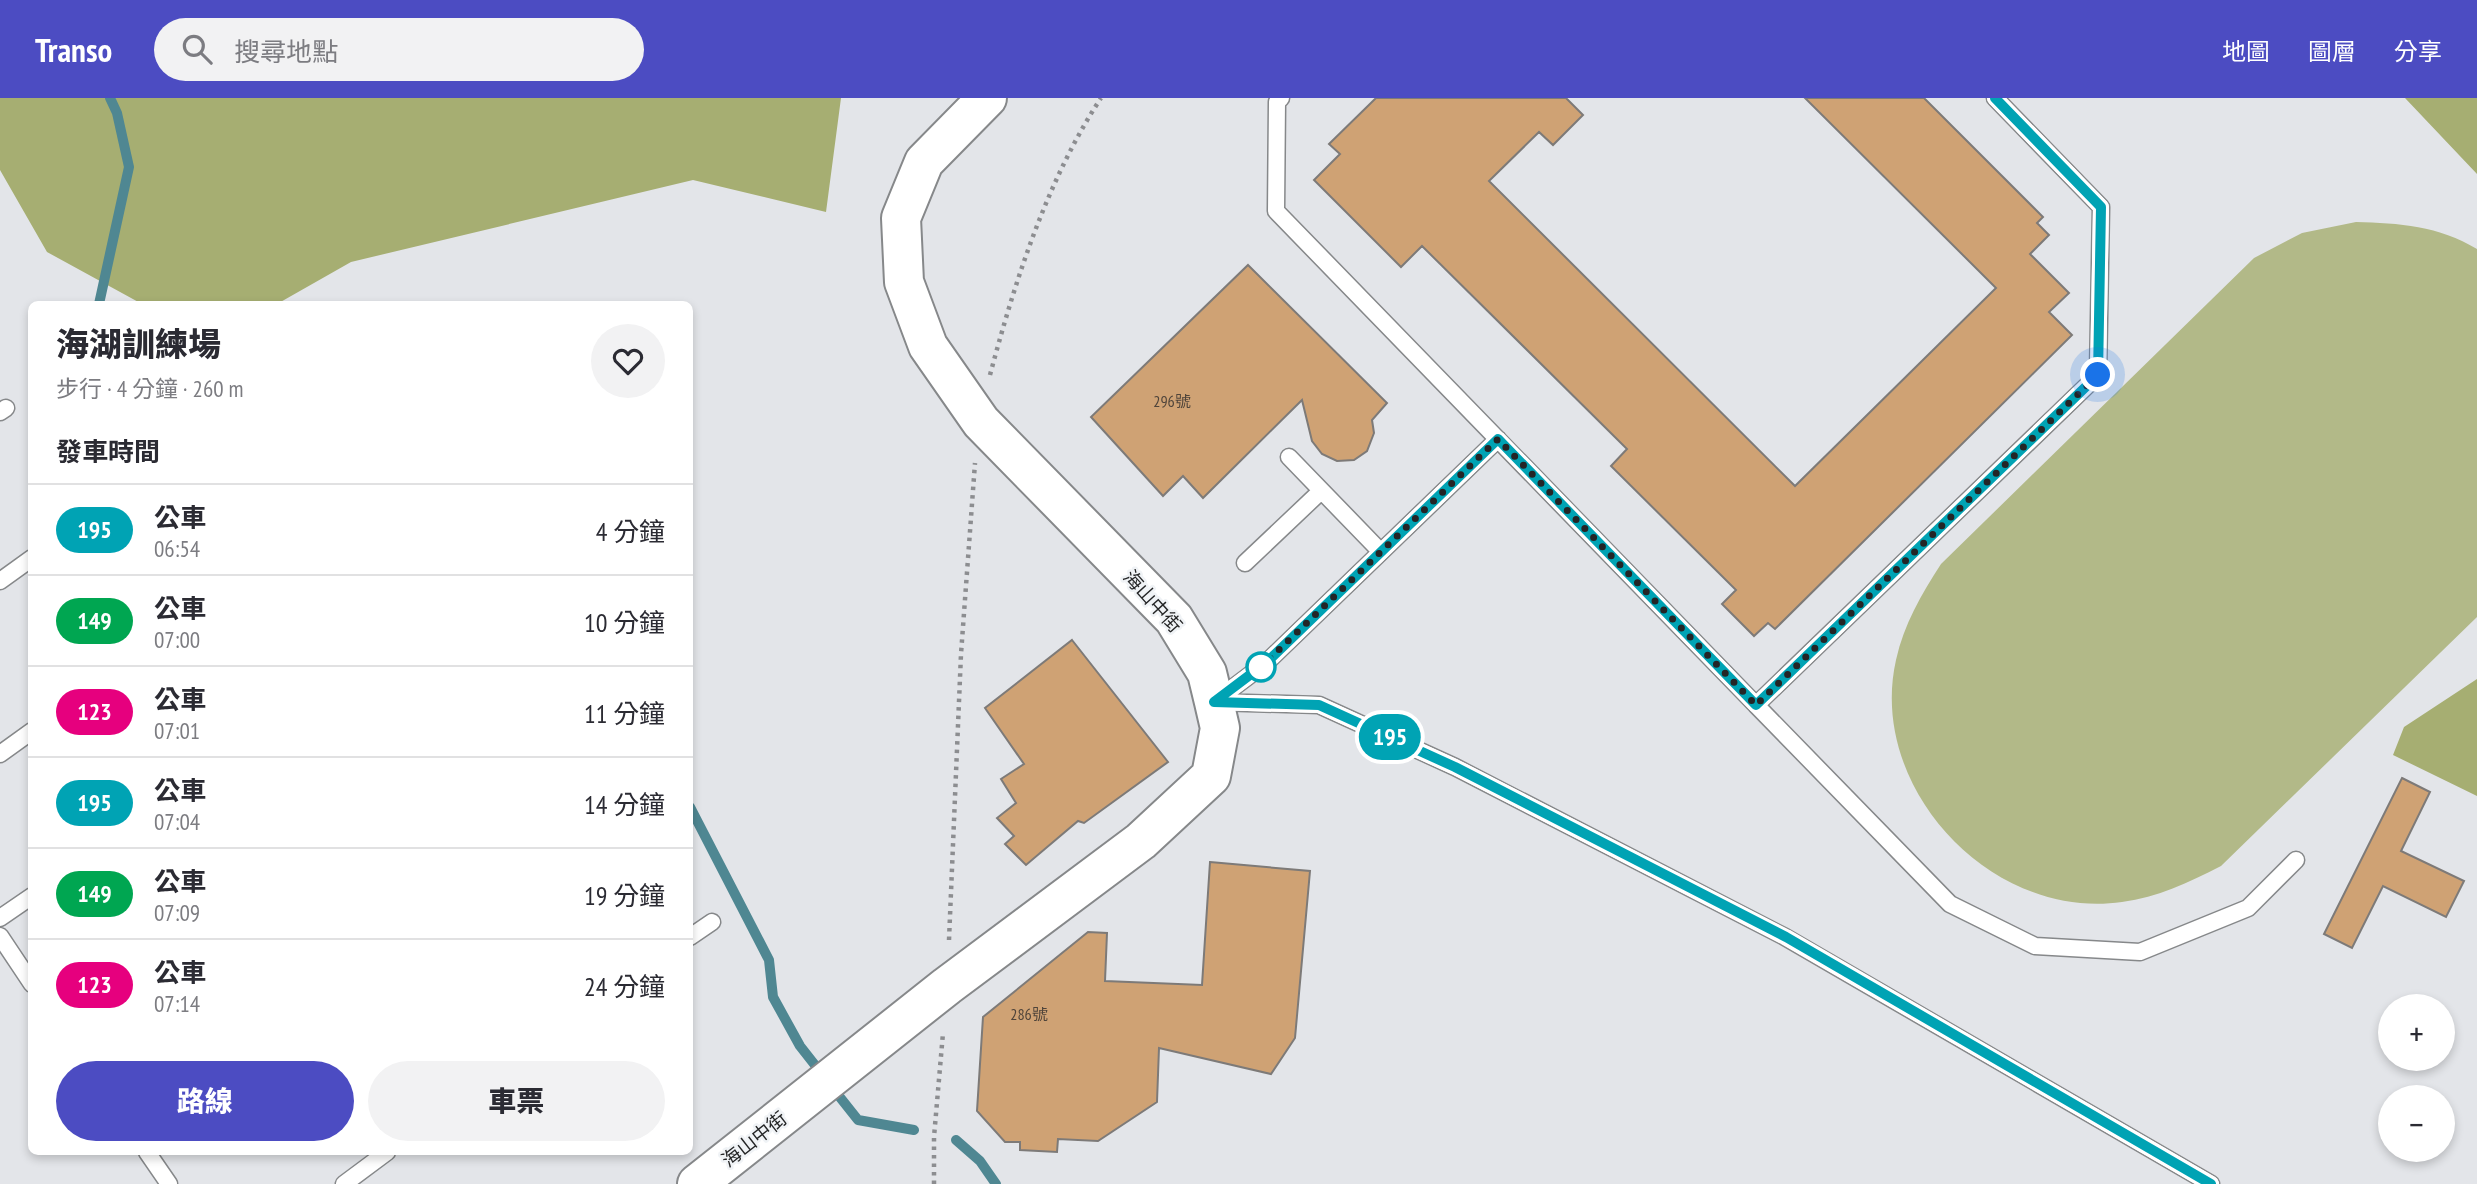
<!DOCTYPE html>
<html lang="zh-TW">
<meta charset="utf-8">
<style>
:root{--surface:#fff;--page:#f2f2f3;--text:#2b2b33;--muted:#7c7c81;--line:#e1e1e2;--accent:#4c4cc2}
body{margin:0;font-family:"PT Sans Narrow","Noto Sans TC",sans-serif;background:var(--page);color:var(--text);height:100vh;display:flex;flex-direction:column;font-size:26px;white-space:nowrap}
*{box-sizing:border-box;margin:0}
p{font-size:23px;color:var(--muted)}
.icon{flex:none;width:38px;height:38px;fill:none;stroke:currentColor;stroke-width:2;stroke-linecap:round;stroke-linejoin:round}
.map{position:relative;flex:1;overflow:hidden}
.details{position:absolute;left:28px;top:203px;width:665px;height:854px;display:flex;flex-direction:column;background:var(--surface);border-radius:10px;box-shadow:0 4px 10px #0003}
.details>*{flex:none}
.badge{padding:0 14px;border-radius:23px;font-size:24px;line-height:46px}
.buttons{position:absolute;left:2378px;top:896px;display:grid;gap:14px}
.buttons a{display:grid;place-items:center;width:77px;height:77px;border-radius:50%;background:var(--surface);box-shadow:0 4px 10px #0003;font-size:35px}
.you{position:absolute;width:35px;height:35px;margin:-18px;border:5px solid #fff;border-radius:50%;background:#1a73e8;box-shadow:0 0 0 10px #1a73e833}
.map>.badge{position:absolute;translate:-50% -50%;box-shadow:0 0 0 4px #fff}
h2{padding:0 28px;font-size:26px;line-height:63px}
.round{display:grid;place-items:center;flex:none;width:74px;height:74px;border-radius:37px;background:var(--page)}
.summary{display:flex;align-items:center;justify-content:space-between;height:119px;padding:0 28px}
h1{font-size:33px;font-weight:800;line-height:52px}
.action{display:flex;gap:14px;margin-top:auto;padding:14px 28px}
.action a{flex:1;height:80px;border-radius:42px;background:var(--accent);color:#fff;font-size:28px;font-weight:800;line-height:80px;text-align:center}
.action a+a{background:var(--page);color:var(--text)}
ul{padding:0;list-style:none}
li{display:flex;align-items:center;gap:21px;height:91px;padding:0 28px;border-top:2px solid var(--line)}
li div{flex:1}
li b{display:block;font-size:26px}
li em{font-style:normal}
li .badge{min-width:77px;font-weight:700;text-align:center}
header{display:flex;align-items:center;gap:42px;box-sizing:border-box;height:98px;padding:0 35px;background:var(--accent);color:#fff}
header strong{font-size:33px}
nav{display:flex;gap:38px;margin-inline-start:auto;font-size:24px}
.search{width:490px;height:63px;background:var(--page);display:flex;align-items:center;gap:18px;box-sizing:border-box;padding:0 24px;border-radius:38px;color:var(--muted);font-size:26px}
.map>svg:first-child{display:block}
</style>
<header>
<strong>Transo</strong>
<div class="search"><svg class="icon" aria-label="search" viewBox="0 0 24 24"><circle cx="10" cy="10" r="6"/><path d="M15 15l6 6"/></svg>搜尋地點</div>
<nav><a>地圖</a><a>圖層</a><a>分享</a></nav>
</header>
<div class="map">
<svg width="2477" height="1086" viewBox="0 0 2477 1086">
<rect width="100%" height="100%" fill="#e3e5e9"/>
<path fill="#b2b988" d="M2356 124C2399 125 2439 128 2477 151V519L2221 768C2188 785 2158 799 2122 804 1992 823 1867 690 1896 562 1904 526 1921 497 1941 466L2254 160 2302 135Z"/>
<path fill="#a6ae72" d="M0 0H841L826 114 693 82 351 164 277 206H142L47 154 0 72Z
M2405 0H2477V76Z
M2477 581V698L2393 657 2404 629Z"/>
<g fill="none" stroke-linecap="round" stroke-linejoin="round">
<path stroke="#4f8792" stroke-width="10" d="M99 206 129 69 117 15 110 0
M690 709 769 862 773 899 800 948 822 976
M831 988 858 1022 914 1032
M956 1042 980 1063 996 1086"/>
</g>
<path fill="#cfa274" stroke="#7d7a78" stroke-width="2" d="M1376 0H1566L1583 17 1553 47 1539 34 1489 83 1795 388 1996 190 1805 0H1924L2043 119 2037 125 2049 137 2030 156 2069 195 2049 214 2072 237 1775 531 1768 525 1754 538 1722 506 1736 492 1611 368 1627 351 1422 148 1401 169 1314 82 1340 56 1329 46Z
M1248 167 1387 305 1372 322 1374 335 1367 353 1354 362 1337 363 1322 356 1312 343 1302 302 1203 400 1183 378 1163 398 1091 319Z
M1072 542 1168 664 1084 725 1078 723 1026 767 1005 746 1014 738 997 720 1016 705 1001 681 1024 666 985 610Z
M2402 680 2430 694 2401 753 2464 783 2446 819 2383 788 2352 850 2324 836Z
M1210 764 1310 773 1295 940 1271 976 1159 950 1157 1004 1098 1043 1058 1041 1057 1054 1020 1052V1044H1005L977 1013 983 919 1088 834 1107 835 1105 883 1202 887Z"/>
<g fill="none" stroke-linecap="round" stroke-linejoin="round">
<defs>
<path id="lane" d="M1281 0 1277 4 1276 113 1756 607 2098 277 2101 109 1995 0
M0 314 6 310
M1289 359 1381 454
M1245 465 1321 393
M0 483 32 460
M1214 604 1319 607 1455 669 1785 839 2211 1086
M1214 604 1267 564 1498 341
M1756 607 1950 806 2035 848 2140 854 2248 810 2296 762
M0 656 32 633
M0 820 32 798
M0 838 32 886
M690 839 712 824
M147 1054 169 1086
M344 1086 387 1054"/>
<path id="secondary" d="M697 1086 947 888 1141 743 1211 678 1220 630 1214 604 1207 575 1174 521 981 324 928 248 904 184 901 120 924 64 987 0"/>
</defs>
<use href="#lane" stroke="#86888a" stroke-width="19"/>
<use href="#secondary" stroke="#86888a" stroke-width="42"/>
<path stroke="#8c8d90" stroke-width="4.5" stroke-dasharray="3.5 5" stroke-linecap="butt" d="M990 277C1015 183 1047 82 1101 0
M949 842 961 556 975 365
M934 1086V1039L943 935"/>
<use href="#lane" stroke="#fff" stroke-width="16"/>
<use href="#secondary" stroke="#fff" stroke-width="38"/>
</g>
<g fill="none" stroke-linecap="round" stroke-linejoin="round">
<defs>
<path id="line" d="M1995 0 2101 109 2098 277 1756 607 1498 341 1267 564 1214 604 1319 607 1455 669 1786 839 2211 1086"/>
</defs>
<use href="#line" stroke="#fff" stroke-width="16"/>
<use href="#line" stroke="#00a3b4" stroke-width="10"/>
<path stroke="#242526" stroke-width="7" stroke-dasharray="0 12.6" d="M1261 569 1498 341 1756 607 2098 277"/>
</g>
<circle fill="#fff" stroke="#00a3b4" stroke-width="3.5" cx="1261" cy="569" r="14"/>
<g text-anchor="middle" stroke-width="5" stroke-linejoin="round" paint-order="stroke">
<g font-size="16" fill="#4f443a">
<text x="1172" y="309">296號</text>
<text x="1029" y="922">286號</text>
</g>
<g font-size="19" fill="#242526" stroke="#f0f3f6">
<text transform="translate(1153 503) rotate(48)" y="7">海山中街</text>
<text transform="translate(754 1041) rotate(-38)" y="7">海山中街</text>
</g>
</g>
</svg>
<div class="buttons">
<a>+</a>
<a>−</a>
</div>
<div class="you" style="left:2098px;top:277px"></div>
<b class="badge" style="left:1390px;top:639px;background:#00a3b4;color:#fff">195</b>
<section class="details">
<div class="summary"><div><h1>海湖訓練場</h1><p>步行 · 4 分鐘 · 260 m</p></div><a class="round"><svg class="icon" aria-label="heart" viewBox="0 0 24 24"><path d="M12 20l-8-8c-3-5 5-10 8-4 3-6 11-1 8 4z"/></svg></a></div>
<h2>發車時間</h2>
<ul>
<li><span class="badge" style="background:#00a3b4;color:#fff">195</span><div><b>公車</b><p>06:54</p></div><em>4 分鐘</em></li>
<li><span class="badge" style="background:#00a651;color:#fff">149</span><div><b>公車</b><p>07:00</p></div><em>10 分鐘</em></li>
<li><span class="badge" style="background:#e6007e;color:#fff">123</span><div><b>公車</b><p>07:01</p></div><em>11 分鐘</em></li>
<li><span class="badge" style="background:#00a3b4;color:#fff">195</span><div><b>公車</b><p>07:04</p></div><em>14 分鐘</em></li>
<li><span class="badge" style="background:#00a651;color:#fff">149</span><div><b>公車</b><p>07:09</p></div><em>19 分鐘</em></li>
<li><span class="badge" style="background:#e6007e;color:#fff">123</span><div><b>公車</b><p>07:14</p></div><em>24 分鐘</em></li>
</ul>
<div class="action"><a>路線</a><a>車票</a></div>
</section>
</div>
